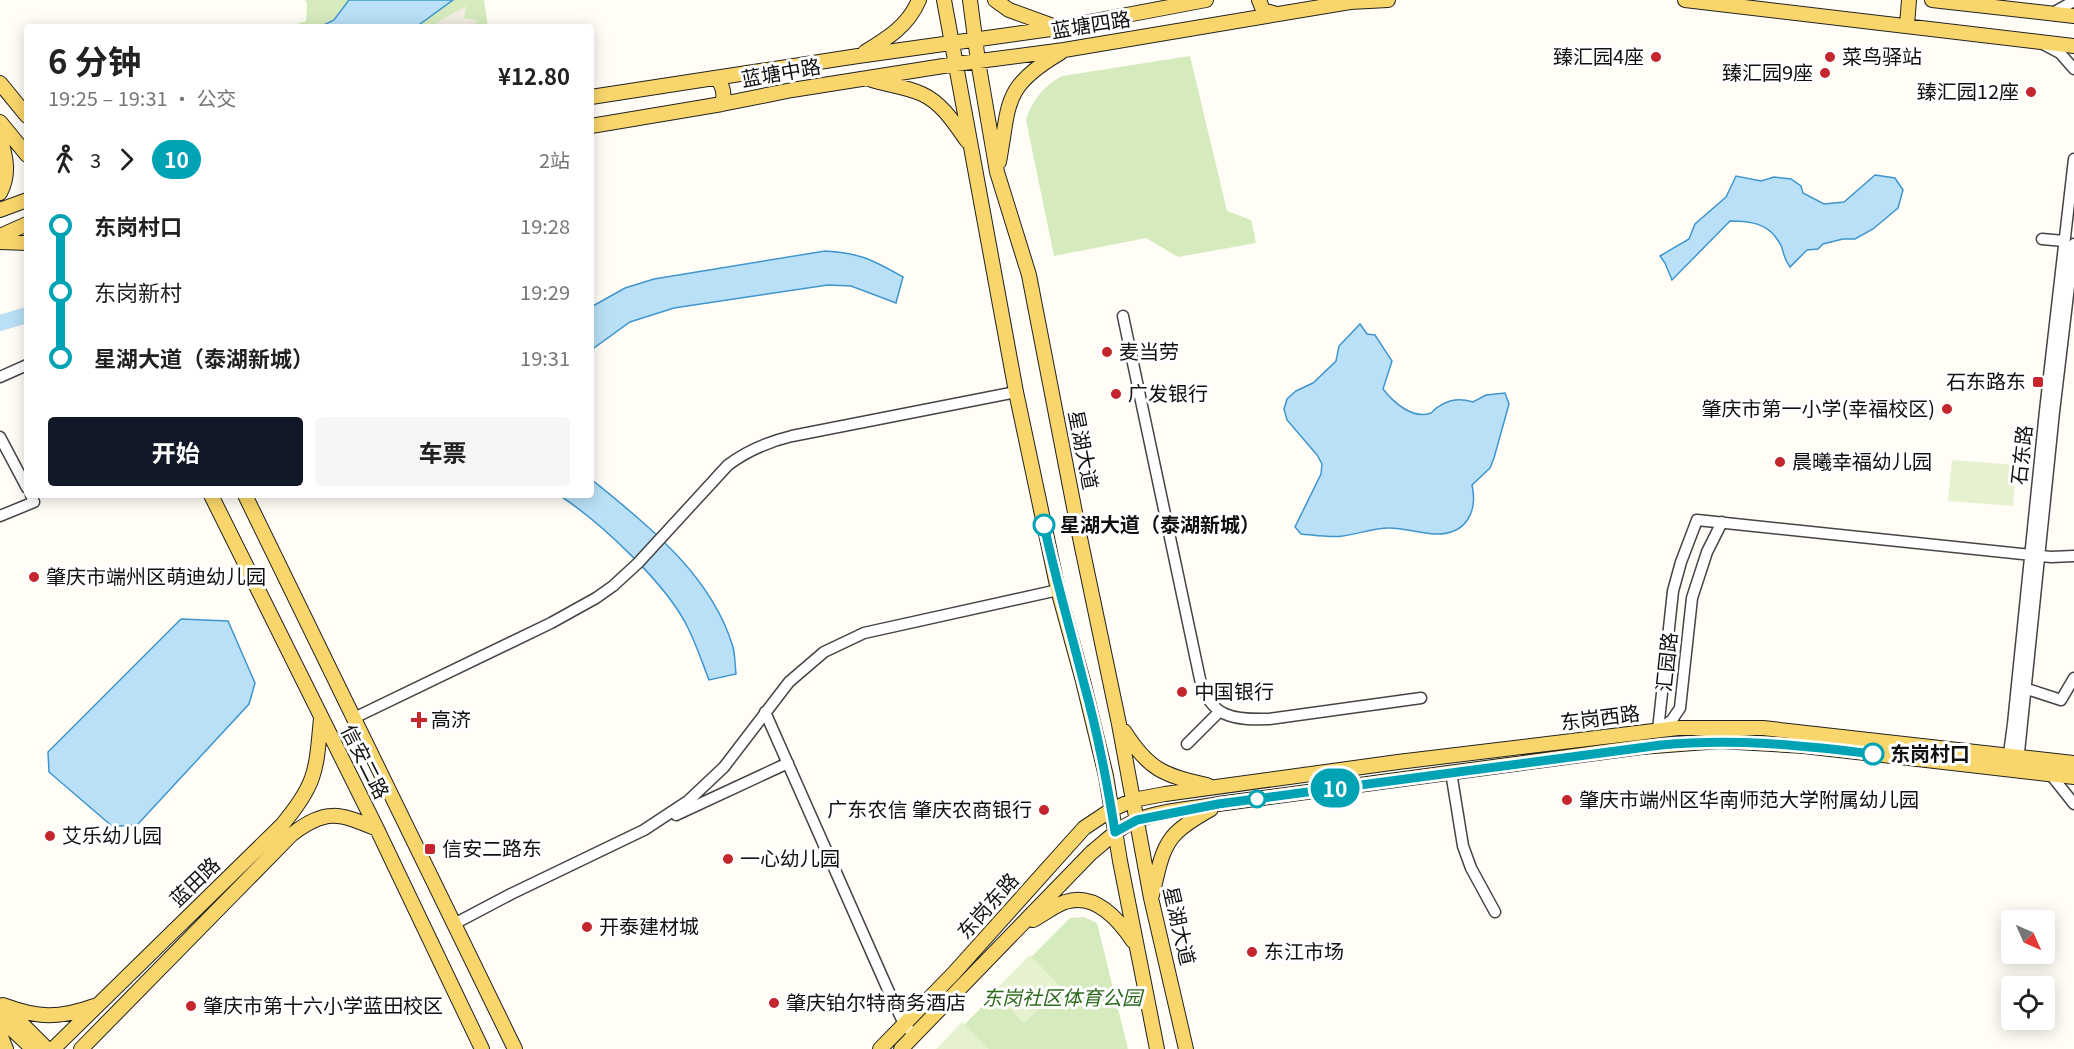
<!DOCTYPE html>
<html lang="zh">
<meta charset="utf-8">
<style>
:root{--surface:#fff;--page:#f6f6f6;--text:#222;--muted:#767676;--accent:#111827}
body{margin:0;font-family:Georgia,"Noto Sans SC",serif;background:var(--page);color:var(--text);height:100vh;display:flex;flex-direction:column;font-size:22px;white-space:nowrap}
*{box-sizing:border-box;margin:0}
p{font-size:20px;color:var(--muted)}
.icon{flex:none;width:33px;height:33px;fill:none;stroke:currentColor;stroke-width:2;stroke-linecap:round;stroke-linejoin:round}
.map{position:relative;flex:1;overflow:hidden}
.side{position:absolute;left:24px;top:24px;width:570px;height:474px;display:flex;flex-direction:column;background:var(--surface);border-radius:6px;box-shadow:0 3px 15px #0003}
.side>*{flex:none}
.badge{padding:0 12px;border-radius:20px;font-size:21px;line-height:39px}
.needle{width:39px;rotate:135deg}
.buttons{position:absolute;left:2001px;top:910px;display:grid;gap:12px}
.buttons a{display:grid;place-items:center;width:54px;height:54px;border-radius:6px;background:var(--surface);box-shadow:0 3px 15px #0003;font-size:30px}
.map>.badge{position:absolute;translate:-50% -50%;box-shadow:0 0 0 3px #fff}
.legs{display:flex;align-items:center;gap:9px;height:66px;padding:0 24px;font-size:20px}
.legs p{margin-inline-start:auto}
.summary{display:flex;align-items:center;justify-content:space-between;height:102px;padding:0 24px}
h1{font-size:33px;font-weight:700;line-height:45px}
.primary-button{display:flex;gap:12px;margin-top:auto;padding:12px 24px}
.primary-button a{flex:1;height:69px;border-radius:6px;background:var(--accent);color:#fff;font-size:24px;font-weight:700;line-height:69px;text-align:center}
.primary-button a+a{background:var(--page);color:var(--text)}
ul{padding:0 24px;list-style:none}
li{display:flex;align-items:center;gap:21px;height:66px;font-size:22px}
li i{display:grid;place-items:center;width:9px;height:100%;margin:0 8px;background:currentColor}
li i::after{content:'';width:15px;height:15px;margin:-8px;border:4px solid;border-radius:50%;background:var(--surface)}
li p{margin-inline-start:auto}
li:first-child i{background:linear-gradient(#0000 50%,currentColor 0)}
li:last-child i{background:linear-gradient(currentColor 50%,#0000 0)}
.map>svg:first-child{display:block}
</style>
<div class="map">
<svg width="2074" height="1049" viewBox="0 0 2074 1049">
<rect width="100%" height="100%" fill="#fffdf5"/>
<path fill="#d5ebbd" d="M305 0H484L488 27H289L306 21 307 3Z
M1190 56 1227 211 1251 220 1256 243 1178 257 1146 238 1054 256 1026 120C1033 99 1043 87 1062 76Z
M1084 917 1097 923 1128 1049H940L1070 918Z"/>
<path fill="#e6f2cf" d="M1952 460 2016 465 2013 506 1948 501Z
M1030 955 1061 987 1024 1023 993 992Z
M962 1022 989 1049H936Z"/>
<path fill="#f1ede2" d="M466 6 464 18 479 21 469 27H429Z"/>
<path fill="#b9e0f7" stroke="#3f96cf" stroke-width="1.5" d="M349 0H453L416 27H320L334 20Z
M1875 175 1895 178 1903 190 1898 208 1873 229 1855 239H1843L1823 244 1818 249 1807 250 1790 267C1781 255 1785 250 1779 242 1768 223 1750 221 1730 221L1672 280 1665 263 1660 256 1689 239 1695 224 1726 197 1736 176 1761 181 1774 177 1791 179 1801 186 1803 193 1824 204 1844 202Z
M825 251C861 253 873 260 903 277L896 303 851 286 828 285 674 308 630 322 591 350V307L625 288 654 279Z
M1360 324 1367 334 1375 335 1392 361 1383 389C1393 402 1413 420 1431 413 1434 411 1435 408 1438 407 1450 399 1460 398 1473 402L1486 395 1505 393 1509 404 1494 458 1490 468 1472 485C1478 512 1466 535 1435 534 1419 533 1404 528 1389 528 1374 528 1358 534 1343 536 1330 538 1314 535 1301 534L1295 527 1321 474 1322 464 1317 455 1287 420 1284 409 1287 399 1296 391 1313 383 1336 361 1339 346Z
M591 479C647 525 711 574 733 647 735 655 735 665 736 674L709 680C702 662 696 644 688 628 667 584 600 522 559 495H591Z
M181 619 228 621 255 683 249 704 138 824 113 827 49 772 48 752Z"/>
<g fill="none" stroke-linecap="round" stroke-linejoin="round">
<path stroke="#b9e0f7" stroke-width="16" d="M0 323 27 315"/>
<defs>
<path id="minor" d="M2051 14 2074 1
M2043 44 2060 53 2074 69
M2042 239 2064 241
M1123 316 1200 679C1210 718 1234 720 1269 719L1421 698
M0 377 27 365
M0 437 27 488
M0 516 34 502 31 495
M2027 689 2061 700 2074 678
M765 712 889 992 904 1024 914 1035
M354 718 551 623 596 598 613 586 638 563 728 465C748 450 767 442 792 436L1016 392
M1658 730 1673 591 1681 562 1697 520 2051 557 2074 556
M1658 730 1672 720 1680 708 1692 598 1707 552 1722 522
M1187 744 1219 712
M2008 761 2013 724 2045 411 2074 159
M2018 762 2054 412 2074 244
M1451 772 1463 846 1471 868 1495 912
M2051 775 2074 804
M676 815 788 763
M454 924 511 894 644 830 688 801 724 767 789 682 824 652 864 633 1058 590"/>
<path id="major" d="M944 0 1016 392 1058 590 1083 681 1106 776 1120 861 1157 1049
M970 0 978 61 997 172 1029 275 1079 533 1119 724 1151 898 1186 1049
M995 0 1009 10 1056 27
M1259 0 1263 10 1276 14
M1685 0 2074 46
M1932 0 2074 16
M1907 25 1909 0
M865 52C888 38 908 26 919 0
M717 78C723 87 725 93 722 104
M872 80C888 85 907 87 922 94 942 103 955 124 967 141
M0 83 27 116
M591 97 858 56 1058 28 1206 0
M0 122 27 155
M591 126 722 104 792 90 956 64 1064 50 1350 2 1388 0
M0 137C6 157 10 174 0 193
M999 162C1010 103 1002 87 1060 53
M0 210 27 200
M0 236 27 224
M0 242 27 243
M211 495 377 829 482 1049
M245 495 515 1049
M1124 731C1149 770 1163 775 1207 785
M1152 895C1158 874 1160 849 1176 833 1186 823 1199 816 1211 809
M1033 920C1044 914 1054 906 1065 902 1095 892 1119 920 1133 941
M3 1005C38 1018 58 1019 94 1006
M6 1008 47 1049
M0 1018 33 1049
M0 1034 6 1049
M53 1049 282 825C317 783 316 771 321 718
M81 1049 291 835C326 808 339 813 377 829
M880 1049 954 973 1084 828 1111 810 1133 800 1165 794 1398 762 1678 728H1763L2074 763
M901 1049 1091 853C1106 841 1120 826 1138 820 1163 810 1192 809 1218 804L1641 747 1720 741 1804 746 2074 777"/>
</defs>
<use href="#minor" stroke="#444" stroke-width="13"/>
<use href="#major" stroke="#222" stroke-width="16"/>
<use href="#minor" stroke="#fff" stroke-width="10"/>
<use href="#major" stroke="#f9d66b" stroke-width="14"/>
</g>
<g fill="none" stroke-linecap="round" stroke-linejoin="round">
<defs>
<path id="line-1" d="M1044 525C1055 577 1070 628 1083 680 1097 730 1107 781 1115 832L1137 820 1218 804 1661 745C1732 738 1802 745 1873 754"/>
</defs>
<use href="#line-1" stroke="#fff" stroke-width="14"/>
<use href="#line-1" stroke="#00a3b4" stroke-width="9"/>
</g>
<g fill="#c4262e" stroke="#fff" stroke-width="2">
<circle cx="1656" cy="57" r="6"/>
<circle cx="1830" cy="57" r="6"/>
<circle cx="1825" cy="73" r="6"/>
<circle cx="2031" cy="92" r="6"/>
<circle cx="1107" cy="352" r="6"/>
<rect x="2032" y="376" width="12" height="12" rx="3"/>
<circle cx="1116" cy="394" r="6"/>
<circle cx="1947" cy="409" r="6"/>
<circle cx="1780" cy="462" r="6"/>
<circle cx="34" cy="577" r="6"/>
<circle cx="1182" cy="692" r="6"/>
<path d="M416 711h6v6h6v6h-6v6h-6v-6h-6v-6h6z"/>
<circle cx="1567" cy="800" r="6"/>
<circle cx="1044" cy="810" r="6"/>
<circle cx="50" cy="836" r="6"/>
<rect x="424" y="843" width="12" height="12" rx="3"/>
<circle cx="728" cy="859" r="6"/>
<circle cx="587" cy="927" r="6"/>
<circle cx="1252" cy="952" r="6"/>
<circle cx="774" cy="1003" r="6"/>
<circle cx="191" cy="1006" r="6"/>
</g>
<g fill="#fff" stroke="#00a3b4" stroke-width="3">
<circle cx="1044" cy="525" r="10"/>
<circle cx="1873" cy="754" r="10"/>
<circle cx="1257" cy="799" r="8"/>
</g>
<g text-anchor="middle" stroke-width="6" stroke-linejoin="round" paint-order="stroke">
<g font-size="20" fill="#111" stroke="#fff">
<text transform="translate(1091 25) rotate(-9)" y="7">蓝塘四路</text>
<text transform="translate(781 73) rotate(-10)" y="7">蓝塘中路</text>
<text transform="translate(1083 450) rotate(79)" y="7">星湖大道</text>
<text transform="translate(2022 455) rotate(-84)" y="7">石东路</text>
<text transform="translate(1667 662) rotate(-84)" y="7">汇园路</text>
<text transform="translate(1600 718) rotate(-7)" y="7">东岗西路</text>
<text transform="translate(365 762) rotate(63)" y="7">信安二路</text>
<text transform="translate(195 882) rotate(-44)" y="7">蓝田路</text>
<text transform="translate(988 906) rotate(-48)" y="7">东岗东路</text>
<text transform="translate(1179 926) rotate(77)" y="7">星湖大道</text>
</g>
<g font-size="20" fill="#111" stroke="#fff" text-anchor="start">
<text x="1644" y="64" text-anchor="end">臻汇园4座</text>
<text x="1842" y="64">菜鸟驿站</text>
<text x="1813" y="80" text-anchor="end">臻汇园9座</text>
<text x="2019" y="99" text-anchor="end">臻汇园12座</text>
<text x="1119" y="359">麦当劳</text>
<text x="2026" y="389" text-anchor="end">石东路东</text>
<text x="1128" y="401">广发银行</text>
<text x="1935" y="416" text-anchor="end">肇庆市第一小学(幸福校区)</text>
<text x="1792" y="469">晨曦幸福幼儿园</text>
<text x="46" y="584">肇庆市端州区萌迪幼儿园</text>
<text x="1194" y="699">中国银行</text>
<text x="431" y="727">高济</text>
<text x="1579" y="807">肇庆市端州区华南师范大学附属幼儿园</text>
<text x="1032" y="817" text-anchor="end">广东农信 肇庆农商银行</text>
<text x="62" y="843">艾乐幼儿园</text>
<text x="442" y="856">信安二路东</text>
<text x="740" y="866">一心幼儿园</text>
<text x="599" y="934">开泰建材城</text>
<text x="1264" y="959">东江市场</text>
<text x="786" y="1010">肇庆铂尔特商务酒店</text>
<text x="203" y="1013">肇庆市第十六小学蓝田校区</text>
</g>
<g font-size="20" font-weight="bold" fill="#111" stroke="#fff" text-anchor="start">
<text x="1060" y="532">星湖大道（泰湖新城）</text>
<text x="1890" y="761">东岗村口</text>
</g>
<g font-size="20" font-style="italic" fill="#2f6b1f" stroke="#fff">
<text x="1062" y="1005">东岗社区体育公园</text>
</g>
</g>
</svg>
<div class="buttons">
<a><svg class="needle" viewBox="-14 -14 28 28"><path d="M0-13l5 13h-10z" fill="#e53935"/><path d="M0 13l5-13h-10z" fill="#767676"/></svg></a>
<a><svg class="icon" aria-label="locate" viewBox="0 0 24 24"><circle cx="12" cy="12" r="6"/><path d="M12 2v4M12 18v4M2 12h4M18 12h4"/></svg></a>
</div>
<b class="badge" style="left:1335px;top:788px;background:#00a3b4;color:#fff">10</b>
<section class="side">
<div class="summary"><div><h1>6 分钟</h1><p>19:25 – 19:31 · 公交</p></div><b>¥12.80</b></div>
<div class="legs"><svg class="icon" aria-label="walk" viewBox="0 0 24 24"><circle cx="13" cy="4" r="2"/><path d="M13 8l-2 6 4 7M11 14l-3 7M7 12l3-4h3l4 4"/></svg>3<svg class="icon" aria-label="forward" viewBox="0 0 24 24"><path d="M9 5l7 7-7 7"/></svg><b class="badge" style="background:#00a3b4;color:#fff">10</b><p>2站</p></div>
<ul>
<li><i style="color:#00a3b4"></i><b>东岗村口</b><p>19:28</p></li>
<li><i style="color:#00a3b4"></i><span>东岗新村</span><p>19:29</p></li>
<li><i style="color:#00a3b4"></i><b>星湖大道（泰湖新城）</b><p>19:31</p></li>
</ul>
<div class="primary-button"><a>开始</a><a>车票</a></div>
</section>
</div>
